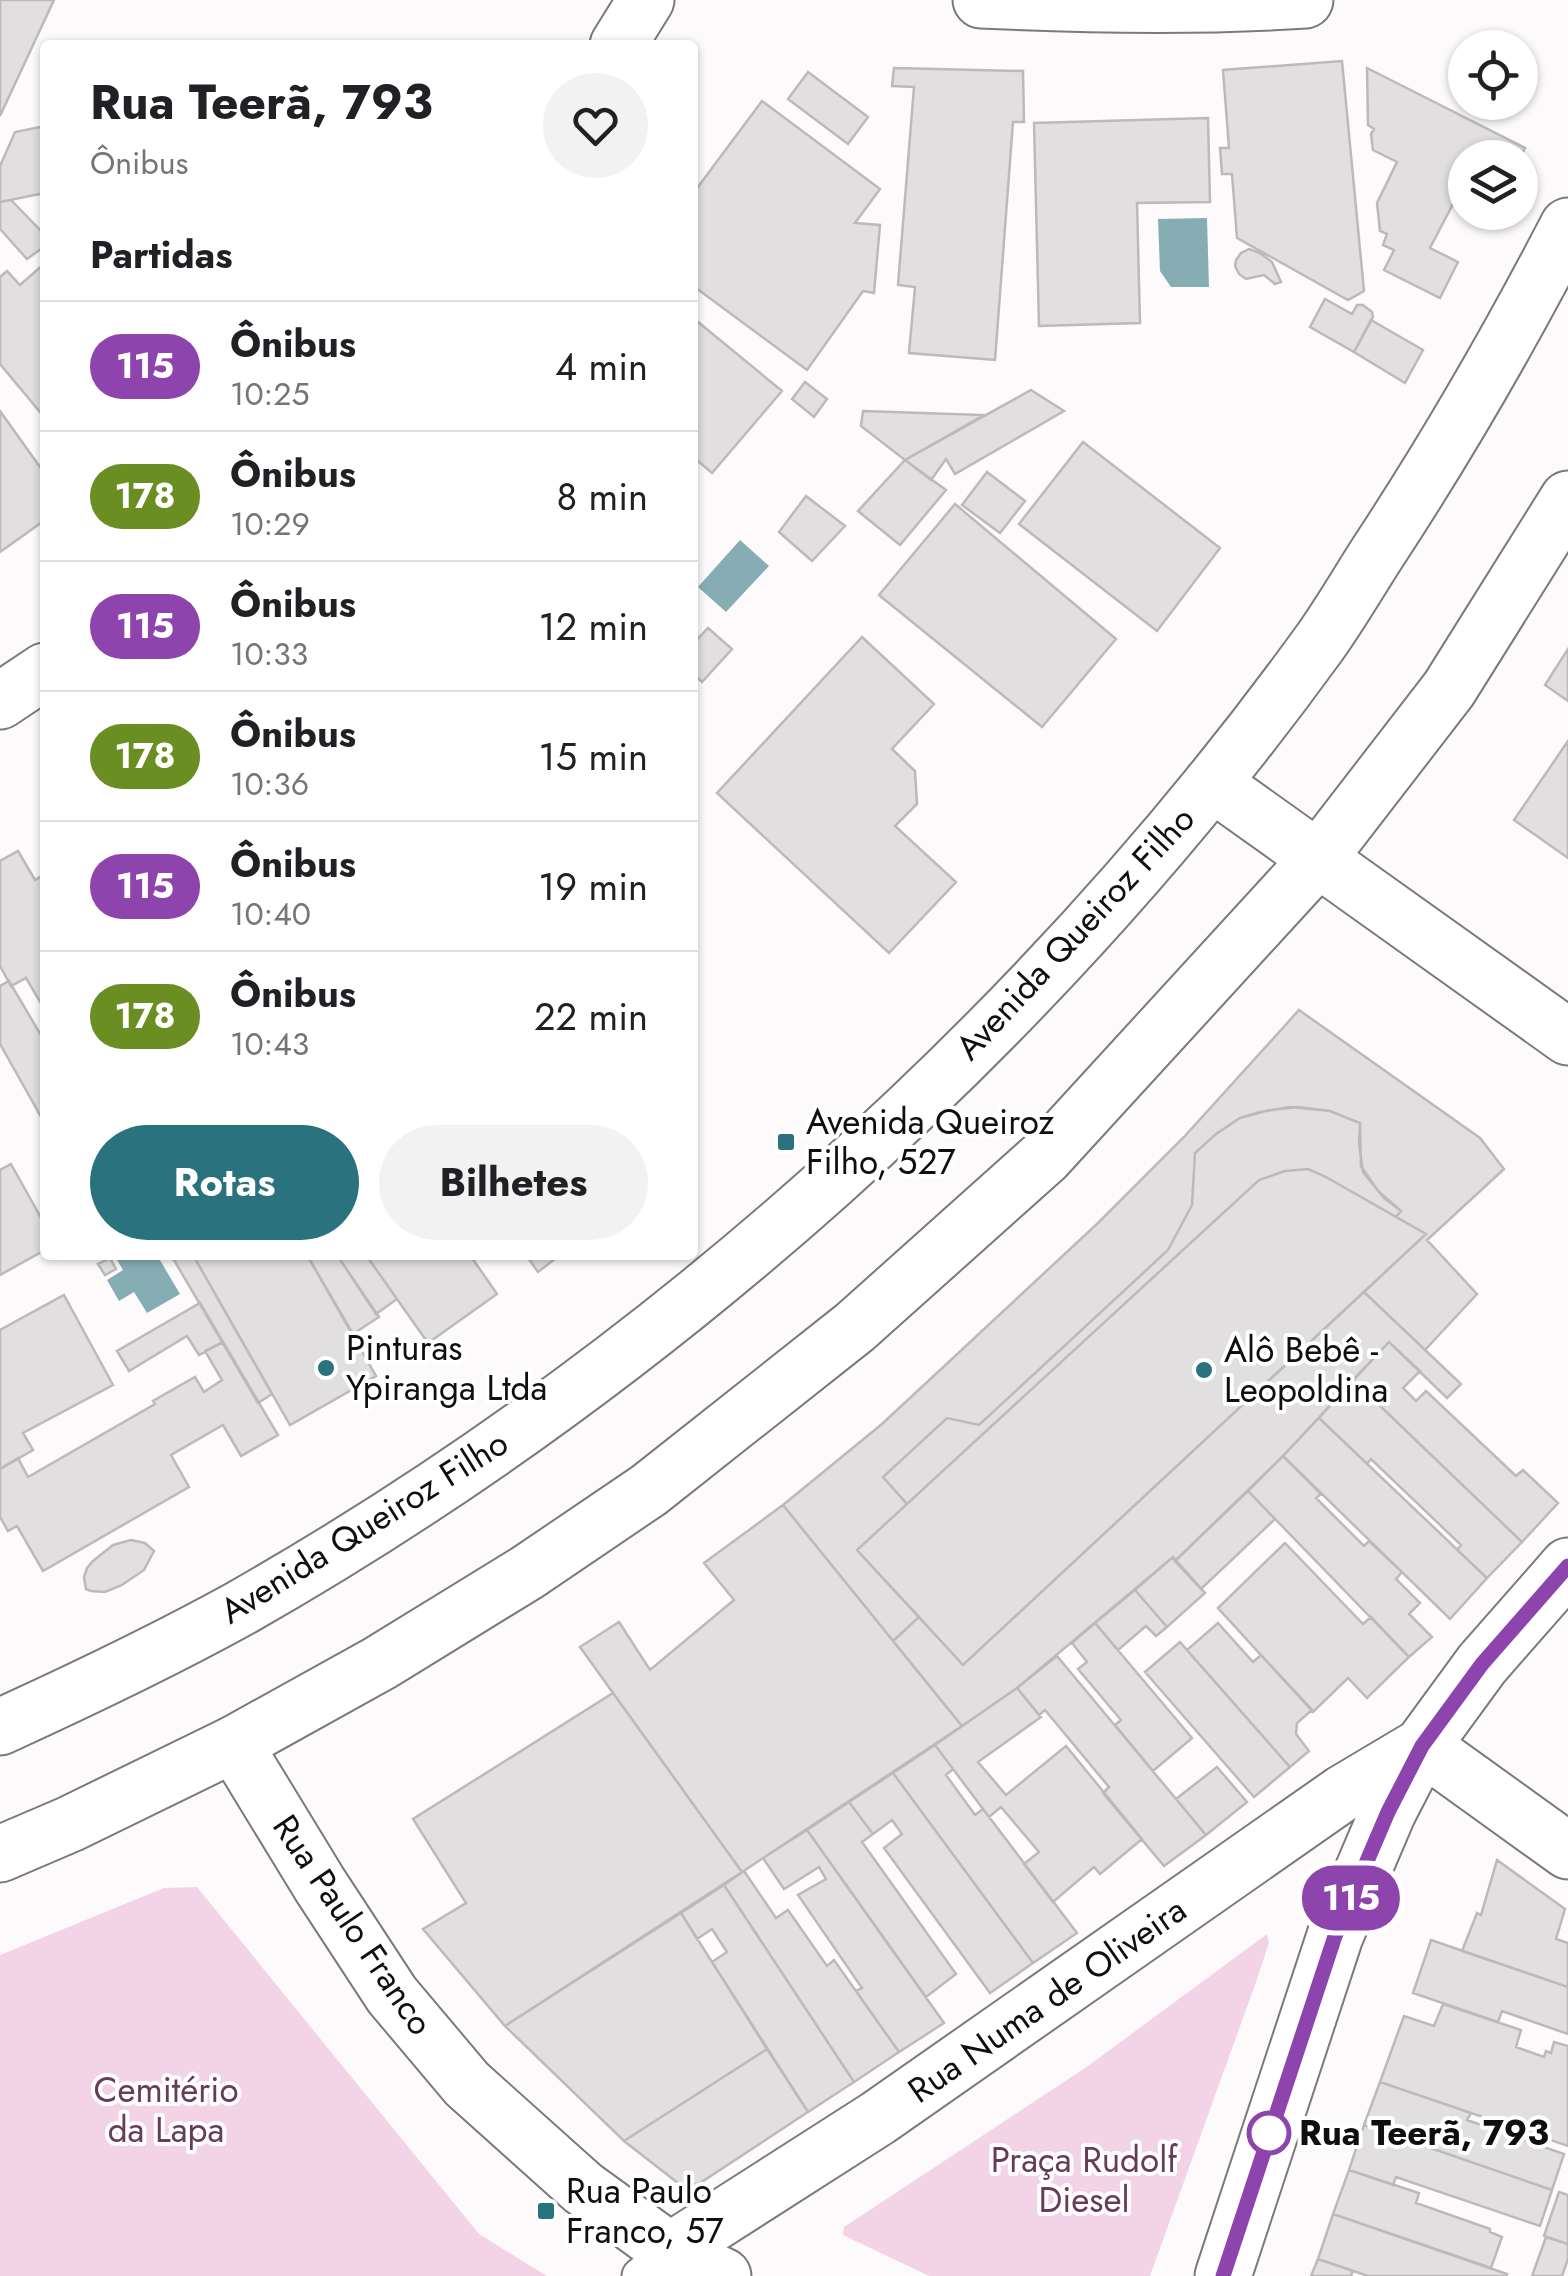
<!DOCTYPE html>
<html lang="pt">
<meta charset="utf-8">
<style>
:root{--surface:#fff;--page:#f2f2f2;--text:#202124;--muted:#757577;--line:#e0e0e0;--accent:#2a727d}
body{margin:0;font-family:Jost,sans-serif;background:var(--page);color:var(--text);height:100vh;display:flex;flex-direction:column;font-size:38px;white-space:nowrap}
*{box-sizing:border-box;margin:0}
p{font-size:32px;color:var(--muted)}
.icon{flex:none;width:55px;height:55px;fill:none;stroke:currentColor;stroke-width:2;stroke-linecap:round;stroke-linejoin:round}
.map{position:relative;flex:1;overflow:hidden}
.details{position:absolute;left:40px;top:40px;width:658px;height:1220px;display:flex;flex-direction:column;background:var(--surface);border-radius:10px;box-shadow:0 2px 8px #0004}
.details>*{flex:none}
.badge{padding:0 20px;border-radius:32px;font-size:35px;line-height:65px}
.tools{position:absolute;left:1448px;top:30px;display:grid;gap:20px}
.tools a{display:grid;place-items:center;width:90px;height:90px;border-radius:50%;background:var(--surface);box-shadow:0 2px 8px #0004;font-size:50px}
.map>.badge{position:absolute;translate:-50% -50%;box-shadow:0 0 0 5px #fff}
h2{padding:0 50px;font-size:38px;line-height:90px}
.round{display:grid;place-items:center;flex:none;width:105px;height:105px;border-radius:52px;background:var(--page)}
.head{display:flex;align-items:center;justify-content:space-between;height:170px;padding:0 50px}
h1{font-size:48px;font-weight:700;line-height:75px}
.action{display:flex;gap:20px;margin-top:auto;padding:20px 50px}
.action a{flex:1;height:115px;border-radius:60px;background:var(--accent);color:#fff;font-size:40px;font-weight:700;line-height:115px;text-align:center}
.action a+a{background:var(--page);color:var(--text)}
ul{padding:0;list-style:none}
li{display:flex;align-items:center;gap:30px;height:130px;padding:0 50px;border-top:2px solid var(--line)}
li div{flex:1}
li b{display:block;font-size:38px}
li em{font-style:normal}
li .badge{min-width:110px;font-weight:700;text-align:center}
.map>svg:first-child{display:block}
</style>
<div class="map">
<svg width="1568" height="2276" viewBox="0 0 1568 2276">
<rect width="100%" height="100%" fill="#fdfafc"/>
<path fill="#f2d4e6" d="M197 1887 479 2234 547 2276H0V1955L164 1888Z
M1267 1934 1269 1943 1256 1982 1150 2276H929L843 2235 844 2227 1088 2066Z"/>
<path fill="#87adb4" d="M1207 218 1209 287H1171L1160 271 1158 219Z
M740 540 769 566 726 612 698 587Z
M114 1255H157L180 1294 147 1313 134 1292 119 1301 107 1280 123 1270Z"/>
<path fill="#e2dfe1" stroke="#bcb9bb" stroke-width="2.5" d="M0 0H54L0 116Z
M1342 61 1364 291 1348 300 1237 238 1232 174H1222L1220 148H1229L1223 70Z
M894 68 1023 71 1024 122H1013L995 360 909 353 915 287 898 285 914 87 892 86Z
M1367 68 1525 148 1520 159 1465 158V181L1430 248 1458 262 1440 298 1384 270 1394 250 1383 245 1387 234 1380 231 1377 203 1397 162 1373 150 1371 134 1374 129 1368 125Z
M808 72 868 117 848 144 788 99Z
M762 101 880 189 855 223 880 225 874 293 863 291 807 370 692 285V195Z
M1208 118 1210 202 1137 203 1140 323 1039 326 1034 123Z
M45 126V193L0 202V166L15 132Z
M11 200 45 235V246L27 259 0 229V202Z
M1249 249 1260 253 1272 262 1281 282 1275 284 1264 275 1246 279 1239 274 1235 266 1236 260 1241 253Z
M45 263V418L0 364V277L7 271 20 285Z
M1325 299 1352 314 1357 305H1363L1372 312 1373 317 1354 352 1310 327Z
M692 317 782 391 712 473 692 456Z
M1371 320 1423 350 1405 383 1354 352Z
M805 382 827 399 814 417 792 399Z
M1031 390 1064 411 955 474 946 459 931 480 905 460Z
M0 411 45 474V520L0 552Z
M863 411 984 415 905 460 861 426Z
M1083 442 1220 548 1157 631 1019 524Z
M905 460 946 490 900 545 858 511Z
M987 472 1025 501 1000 533 962 505Z
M806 496 845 526 812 561 779 532Z
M955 504 1116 639 1042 727 879 595Z
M708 628 732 649 702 682 692 673V645Z
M862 637 934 704 892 749 915 771 917 804 895 826 956 882 889 953 717 793Z
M1568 649V701L1545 685Z
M1568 741V858L1514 820Z
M18 851 35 880 45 874V1010L26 978 11 986 0 966V861Z
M9 981 45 1042 44 1122 0 1044V986Z
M1299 1010 1480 1138 1504 1169 1427 1240 1477 1294 1425 1350 1364 1292 1426 1234 1396 1217 1401 1211 1384 1198 1363 1172 1359 1144 1360 1123 1330 1111 1298 1107 1270 1110 1240 1118 1216 1134 1195 1153 1192 1205 1168 1250 979 1425 947 1418 883 1477 907 1504 857 1550 919 1617 893 1641 783 1505 882 1424 1098 1223 1184 1137Z
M1291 1107 1330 1111 1360 1123 1361 1166 1378 1191 1401 1211 1396 1217 1326 1177 1308 1169 1285 1171 1259 1180 907 1504 883 1477 947 1418 979 1425 1168 1250 1192 1205 1195 1153 1216 1134 1240 1118 1260 1112Z
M11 1164 45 1225V1250L0 1275V1170Z
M1308 1169 1326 1177 1426 1234 963 1665 857 1550 1259 1180 1285 1171Z
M171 1255H193L272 1394 258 1403Z
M193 1255H307L376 1376 290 1425Z
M307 1255H337L379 1317 353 1334Z
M337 1255H366L397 1299 376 1314Z
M366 1255H470L497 1294 428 1343Z
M526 1255H560L538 1272Z
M110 1258 116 1269 105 1275 98 1264Z
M1364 1292 1461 1384 1447 1398 1389 1342 1283 1456 1175 1561 1173 1557 1017 1688 962 1726 893 1641 919 1617 963 1665Z
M64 1295 113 1385 23 1433 33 1450 0 1469V1330Z
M200 1303 223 1342 199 1355 187 1336 129 1371 117 1351Z
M223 1342 278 1435 241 1456 223 1425 171 1455 189 1487 43 1571 17 1526 8 1531 0 1517V1469L18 1458 28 1477 155 1404 153 1401 195 1377 204 1392 222 1380 205 1351Z
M1389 1342 1420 1371 1403 1388 1416 1401 1426 1391 1516 1476 1523 1470 1558 1503 1522 1542 1353 1380Z
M1353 1380 1522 1542 1487 1578 1457 1550 1461 1545 1371 1459 1367 1464 1319 1418Z
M1319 1418 1487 1578 1450 1619 1283 1456Z
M1283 1456 1321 1494 1316 1498 1364 1546 1369 1541 1402 1572 1396 1579 1420 1603 1409 1614 1432 1637 1409 1657 1248 1491Z
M1248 1491 1275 1519 1201 1589 1175 1561Z
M783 1505 962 1726 742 1872 580 1647 619 1622 650 1670 734 1600 704 1563Z
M131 1540 145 1543 154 1551 144 1570 122 1585 105 1592 91 1591 86 1589 84 1577 87 1568 93 1561 113 1545Z
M1285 1543 1363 1624 1371 1617 1409 1657 1367 1698 1348 1678 1313 1712 1218 1608Z
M1173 1557 1205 1593 1167 1627 1135 1590Z
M1135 1590 1167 1627 1156 1636 1146 1626 1118 1650 1095 1623Z
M1095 1623 1192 1738 1153 1771 1115 1725 1121 1720 1078 1669 1087 1662 1072 1643Z
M1218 1623 1253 1662 1261 1655 1312 1710 1297 1723 1296 1734 1309 1751 1290 1767 1187 1650Z
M1180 1642 1290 1767 1254 1797 1145 1672Z
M1057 1656 1206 1835 1164 1866 1103 1793 1109 1787 1045 1710 1039 1715 1017 1688Z
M1017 1688 1041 1717 978 1762 1006 1795 1066 1746 1142 1839 1100 1874 1094 1867 1053 1902 1024 1864 1039 1852 1001 1807 989 1817 935 1745Z
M613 1693 742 1872 505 2026 423 1929 466 1903 413 1819Z
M935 1745 953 1769 946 1775 975 1815 983 1809 1077 1933 1033 1963 893 1773Z
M1217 1767 1247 1802 1206 1835 1176 1799Z
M893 1773 1033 1963 990 1993 884 1848 902 1834 892 1820 873 1834 849 1802Z
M849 1802 873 1834 862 1842 956 1974 926 1997 807 1830Z
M807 1830 944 2023 899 2052 856 1991 862 1988 798 1895 826 1879 819 1867 784 1889 763 1858Z
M1497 1860 1565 1909 1556 1939 1568 1943V1987L1462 1951 1477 1913 1481 1915Z
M744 1871 776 1918 788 1910 827 1966 834 1960 899 2052 854 2082 724 1885Z
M724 1885 854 2082 808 2112 712 1962 727 1952 712 1929 697 1939 681 1913Z
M681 1913 767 2049 624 2141 505 2026Z
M1431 1940 1568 1987V2034L1502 2011 1498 2022 1413 1993Z
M1443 2004 1521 2030 1516 2047 1544 2057 1546 2051 1551 2053 1554 2042 1568 2046V2146L1380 2082 1404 2016 1434 2026Z
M767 2049 808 2112 700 2183 691 2186 678 2183 624 2141Z
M1380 2082 1471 2113 1467 2120 1564 2154 1552 2190 1364 2125Z
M1364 2125 1552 2190 1540 2226 1396 2177 1393 2185 1349 2170Z
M1349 2170 1419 2193 1416 2203 1490 2229V2232L1502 2237 1491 2268 1333 2214Z
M1559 2192 1568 2195V2244L1544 2236Z
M1333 2214 1507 2274 1506 2276H1368L1318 2259Z
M1546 2237 1568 2244V2259L1562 2276H1532Z
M1318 2259 1353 2271 1351 2276H1311Z"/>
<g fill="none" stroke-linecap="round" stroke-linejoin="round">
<defs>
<path id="lane" d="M640 2276 670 2251"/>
<path id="street" d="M981 0C1089 5 1198 7 1305 0
M618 45 646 0
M0 701 45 671
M234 1744 320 1885 392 1995 467 2084 583 2188 670 2251 723 2276
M670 2251 878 2118 1343 1793 1422 1746 1568 1851
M1223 2276 1335 1936 1388 1812 1422 1746 1482 1664 1568 1566"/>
<path id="secondary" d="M1212 783 1568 1037"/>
<path id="primary" d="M0 1727C81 1690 161 1652 239 1609 653 1374 1038 1031 1318 645 1339 616 1358 583 1378 552 1447 447 1510 338 1568 226
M0 1854 70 1824 234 1744 380 1663 528 1572 649 1490 855 1327 1045 1157 1317 860 1449 689 1568 499"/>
</defs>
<use href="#lane" stroke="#7c797b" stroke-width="39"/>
<use href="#street" stroke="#7c797b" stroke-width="59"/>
<use href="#secondary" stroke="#7c797b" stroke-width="59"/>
<use href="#primary" stroke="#7c797b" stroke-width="59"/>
<use href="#lane" stroke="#fff" stroke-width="35"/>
<use href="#street" stroke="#fff" stroke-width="55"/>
<use href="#secondary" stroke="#fff" stroke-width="55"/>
<use href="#primary" stroke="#fff" stroke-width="55"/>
</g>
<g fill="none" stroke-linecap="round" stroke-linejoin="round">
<defs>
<path id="line" d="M1223 2276 1335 1936 1388 1812 1422 1746 1482 1664 1568 1566"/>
</defs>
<use href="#line" stroke="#fff" stroke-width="22"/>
<use href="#line" stroke="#8e44ad" stroke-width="15"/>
</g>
<g fill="#2a727d" stroke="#fff" stroke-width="4">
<rect x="776" y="1132" width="20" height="20" rx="5"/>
<circle cx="326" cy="1368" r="10"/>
<circle cx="1204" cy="1370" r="10"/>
<rect x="536" y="2201" width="20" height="20" rx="5"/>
</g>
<circle fill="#fff" stroke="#8e44ad" stroke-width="5" cx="1269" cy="2133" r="20"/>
<g text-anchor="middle" stroke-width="8" stroke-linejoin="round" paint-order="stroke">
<g font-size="35" fill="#100f10" stroke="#fff">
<text transform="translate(1075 933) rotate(-47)" y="12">Avenida Queiroz Filho</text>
<text transform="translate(364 1527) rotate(-32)" y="12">Avenida Queiroz Filho</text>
<text transform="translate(353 1925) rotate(56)" y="12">Rua Paulo Franco</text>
<text transform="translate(1047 2000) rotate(-35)" y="12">Rua Numa de Oliveira</text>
</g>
<g font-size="35" fill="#100f10" stroke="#fff" text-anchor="start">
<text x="806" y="1134">Avenida Queiroz<tspan x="806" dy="40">Filho, 527</tspan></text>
<text x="346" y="1360">Pinturas<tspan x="346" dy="40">Ypiranga Ltda</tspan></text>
<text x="1224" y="1362">Alô Bebê -<tspan x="1224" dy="40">Leopoldina</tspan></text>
<text x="566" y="2203">Rua Paulo<tspan x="566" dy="40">Franco, 57</tspan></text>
</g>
<g font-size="35" fill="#673c58" stroke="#fff">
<text x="166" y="2102">Cemitério<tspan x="166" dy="40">da Lapa</tspan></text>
<text x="1084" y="2172">Praça Rudolf<tspan x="1084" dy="40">Diesel</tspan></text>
</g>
<g font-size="35" font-weight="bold" fill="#100f10" stroke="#fff" text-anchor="start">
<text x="1299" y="2145">Rua Teerã, 793</text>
</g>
</g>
</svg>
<div class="tools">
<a><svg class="icon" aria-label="locate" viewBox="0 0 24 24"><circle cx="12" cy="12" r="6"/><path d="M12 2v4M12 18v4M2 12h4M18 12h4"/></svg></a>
<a><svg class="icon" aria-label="layers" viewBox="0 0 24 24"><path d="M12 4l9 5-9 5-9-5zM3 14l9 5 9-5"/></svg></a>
</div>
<b class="badge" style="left:1351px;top:1898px;background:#8e44ad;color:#fff">115</b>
<section class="details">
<div class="head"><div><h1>Rua Teerã, 793</h1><p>Ônibus</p></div><a class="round"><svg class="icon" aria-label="heart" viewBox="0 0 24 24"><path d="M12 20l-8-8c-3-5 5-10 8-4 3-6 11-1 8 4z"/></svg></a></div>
<h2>Partidas</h2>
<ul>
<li><span class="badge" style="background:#8e44ad;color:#fff">115</span><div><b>Ônibus</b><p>10:25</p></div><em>4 min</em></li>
<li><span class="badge" style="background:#6b8e23;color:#fff">178</span><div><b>Ônibus</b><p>10:29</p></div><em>8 min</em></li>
<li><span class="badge" style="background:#8e44ad;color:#fff">115</span><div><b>Ônibus</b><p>10:33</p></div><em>12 min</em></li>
<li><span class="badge" style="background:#6b8e23;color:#fff">178</span><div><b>Ônibus</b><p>10:36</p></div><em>15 min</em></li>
<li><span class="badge" style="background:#8e44ad;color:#fff">115</span><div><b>Ônibus</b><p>10:40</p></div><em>19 min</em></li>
<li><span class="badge" style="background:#6b8e23;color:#fff">178</span><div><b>Ônibus</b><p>10:43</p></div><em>22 min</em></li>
</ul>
<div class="action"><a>Rotas</a><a>Bilhetes</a></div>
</section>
</div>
